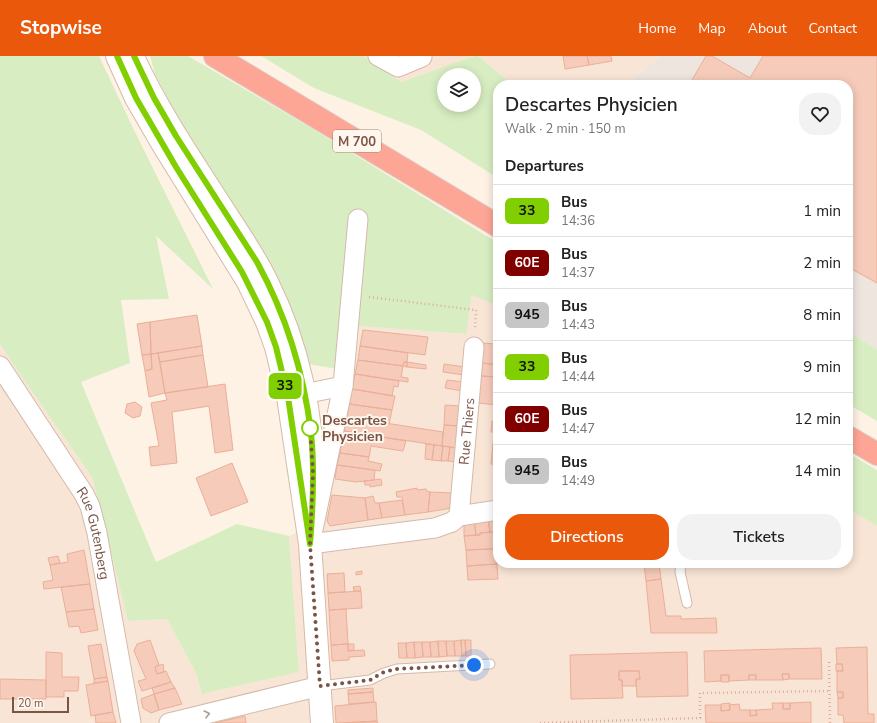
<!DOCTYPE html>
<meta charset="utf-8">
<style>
:root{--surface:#fff;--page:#f2f2f2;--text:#222;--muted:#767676;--line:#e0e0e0;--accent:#ea580c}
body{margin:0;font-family:"Nunito Sans",sans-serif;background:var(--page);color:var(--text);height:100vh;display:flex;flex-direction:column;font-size:15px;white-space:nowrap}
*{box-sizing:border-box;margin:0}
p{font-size:13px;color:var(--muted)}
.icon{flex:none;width:22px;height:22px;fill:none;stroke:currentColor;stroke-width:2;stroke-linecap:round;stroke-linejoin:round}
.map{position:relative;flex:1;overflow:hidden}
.panel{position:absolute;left:493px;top:24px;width:360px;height:488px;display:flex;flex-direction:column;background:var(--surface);border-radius:16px;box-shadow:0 2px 10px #0003}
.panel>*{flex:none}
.badge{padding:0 8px;border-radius:6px;font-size:14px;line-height:26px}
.tools{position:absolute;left:437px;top:12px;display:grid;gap:8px}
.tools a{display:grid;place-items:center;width:44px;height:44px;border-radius:50%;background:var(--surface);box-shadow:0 2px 10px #0003;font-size:20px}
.scale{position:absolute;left:12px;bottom:10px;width:57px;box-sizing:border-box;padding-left:4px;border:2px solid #7a5447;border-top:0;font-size:11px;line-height:14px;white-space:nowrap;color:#7a5447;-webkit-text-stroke:3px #fff6ed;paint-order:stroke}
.you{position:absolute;width:20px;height:20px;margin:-10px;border:3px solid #fff;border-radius:50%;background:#1a73e8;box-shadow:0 0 0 6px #1a73e833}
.map>.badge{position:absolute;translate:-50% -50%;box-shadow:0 0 0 2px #fff}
h2{padding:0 12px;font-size:15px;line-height:36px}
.round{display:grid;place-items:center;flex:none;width:42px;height:42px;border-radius:16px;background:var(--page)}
.summary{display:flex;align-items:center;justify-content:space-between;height:68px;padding:0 12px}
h1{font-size:19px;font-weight:600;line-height:30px}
.button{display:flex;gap:8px;margin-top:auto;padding:8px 12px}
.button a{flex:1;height:46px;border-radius:16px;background:var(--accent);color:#fff;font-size:16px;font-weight:600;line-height:46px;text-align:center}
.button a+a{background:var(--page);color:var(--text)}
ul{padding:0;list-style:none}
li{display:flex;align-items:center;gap:12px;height:52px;padding:0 12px;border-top:1px solid var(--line)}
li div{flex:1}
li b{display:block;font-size:15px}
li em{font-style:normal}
li .badge{min-width:44px;font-weight:700;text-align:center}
header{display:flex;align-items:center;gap:24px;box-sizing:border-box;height:56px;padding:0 20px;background:var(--accent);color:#fff}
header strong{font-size:19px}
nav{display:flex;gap:22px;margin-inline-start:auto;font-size:14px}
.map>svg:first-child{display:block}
</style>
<header>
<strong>Stopwise</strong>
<nav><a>Home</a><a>Map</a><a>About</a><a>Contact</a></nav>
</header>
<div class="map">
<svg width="877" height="667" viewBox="0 0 877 667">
<rect width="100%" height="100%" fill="#fef2e5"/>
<path fill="#f9e5d6" d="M363 0H474L401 26Z
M478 0H661L626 29H513Z
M472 239 498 250V507H848V453L877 470V667H0V288L17 314 92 421 128 565 167 563 196 617 202 638 299 616 289 480 322 466 358 270 465 278Z"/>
<path fill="#eee5df" d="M661 0H877V293L848 276V29H626Z"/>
<path fill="#d8eec2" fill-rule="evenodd" d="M0 0H99L133 72 213 233 156 180 169 243 121 244 130 307 81 326 156 506 237 468 289 480 299 616 202 638 196 617 167 563 128 565 92 421 17 314 0 288Z
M150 0H188L311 72 498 187V250L472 239 466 278 358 270 349 315 308 308 155 18Z
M261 0H363L401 26 474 0H478L513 29H498V122L421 74 314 32ZM444 19H474V49H444Z
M848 276 877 293V365L848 348Z
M848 397 877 414V470L848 453Z"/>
<path fill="#f6cbba" stroke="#eaaf99" d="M563 0H587L589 9 565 13Z
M587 0H611L612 5 589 9Z
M706 0H712L750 22 763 0H877V227L848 211V29H689Z
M197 259 202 290 151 298 150 266Z
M150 266 151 298 142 299 137 268Z
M495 269 498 270V309L482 307 484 287 494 288Z
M363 274 428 281 425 299 360 290Z
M202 290 203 299 160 306 158 297Z
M360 290 408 297 407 306H404L403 310 358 304Z
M158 297 165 337 149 341 145 315 152 313 151 298Z
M151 298 152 313 145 315 142 299Z
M203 299 208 331 165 337 160 306Z
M358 304 403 310 401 321 408 322V326L355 318Z
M404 306H407V311L403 310Z
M407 306 426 309V313L407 311Z
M482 307 498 309V321L481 320Z
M444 308 465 311 464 319 443 316Z
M355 318 399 325 398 331 394 330 392 340 352 333Z
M481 320 498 321V349L478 347Z
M447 324 464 326 463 335 445 332Z
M225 328 233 394 215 397 209 350 172 356 177 407 151 410 149 391 159 390 151 347 167 344 165 337Z
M352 333 395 340 392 354 349 348Z
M135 346 142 351 140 360 133 362 125 357 127 348Z
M349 348 392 354 389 368 347 361Z
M445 349 461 350 459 370 444 369Z
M347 361 443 376 442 390 344 375Z
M492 365 498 366V409L491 408 494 376H491Z
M444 369 459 370 457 392 442 390Z
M344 375 406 385 403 395 371 390 369 401 340 397Z
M426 388 434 389 432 404 425 403Z
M434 389 443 390 441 405 432 404Z
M443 390 450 391 448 405H441Z
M450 391 457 392 456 406 448 405Z
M340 397 369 401 368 405 382 408 380 415 337 409Z
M232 407 248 446 211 460 196 422Z
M337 409 375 414 374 424 356 426 335 423Z
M381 423 382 429 370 431V429H365L364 425Z
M417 432V434L426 433 427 435 430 436 428 456 405 459 402 441H397L396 436Z
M430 436 453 437 452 452 428 456Z
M332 439 365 442 368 464 330 470 327 465Z
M373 440 375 447H379L382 462 368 464 365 442Z
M402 444 405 459 382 462 379 447Z
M498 461V476H490L488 464Z
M488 462 490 476 480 477V479H476L474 464Z
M474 464 476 479 464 480V465Z
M495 476 496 493 466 494 464 480 480 479V477Z
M488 493H496L497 508 467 510 466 494Z
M84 494 90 528 44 533 43 526 53 524 50 509 68 506 67 498Z
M58 500 60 507 50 509 48 502Z
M649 507H659L661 523 646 525 644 508Z
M497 508 498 523 468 524 467 510Z
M362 515V518L356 519V516Z
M344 517 345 536 328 537 327 518Z
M661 523 666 560H681V563L716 562 717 577H651L646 525Z
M90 528 94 553 66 556 61 531Z
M360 530 361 535H354L353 531Z
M361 535 362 552 329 554 328 537Z
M94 553 98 574 81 577 79 570 69 571 66 556Z
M346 553 348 588 331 589 329 554Z
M150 584 159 609 155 611 157 618 166 615 171 626 142 635 138 625 146 623 134 595 137 588Z
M461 584H465L466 600H462Z
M461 584 462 600H455L454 585Z
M465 584H471V600H466Z
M438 585H446L447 600 439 601Z
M438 585 439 601H431L430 586Z
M446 585H454L455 600H447Z
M414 586H422L423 601 415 602Z
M414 586 415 602H407L406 587Z
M422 586H430L431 601H423Z
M398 587H406L407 602H399Z
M101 588 107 621 94 623 88 590Z
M348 588H354V594L348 595Z
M348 588V595L364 594 365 600 349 601V604L332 605 331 589Z
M867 591 868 658H874V667H844L843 659H838V642H843V636H837V615H843L842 608H837L836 592Z
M821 592 822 623H789V618H782L783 624H756V619H749V624L729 625V619H721V625L705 626 704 595Z
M46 596 62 597V621H79L78 635H64V641H46Z
M687 596 688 640 637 641 636 623H640L639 615H619V624H622L623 642 571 643 570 599Z
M163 608 164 616 157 618 155 611Z
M836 608H842L843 615H836Z
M619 615H639L640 623H636V630H622V624H619Z
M782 618H789V623L783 624Z
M721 619H729V626H721Z
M749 619H756V624H749Z
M107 621 108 625 94 627V623Z
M0 623 46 624V643H0Z
M108 625 113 656 91 660 86 629Z
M171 626 175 632 154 638 152 632Z
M175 632 182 648 159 654 154 638Z
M373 632V636L348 638V634Z
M373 636 374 646 349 648 348 638Z
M837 636H843V642H838Z
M154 638 159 654 151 657 143 652 141 643Z
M376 646 377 665 336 667 335 650Z
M811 646V667H706L705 649H721V655L730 654 729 649 739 648 740 654H750V660L757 659 756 654 773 653 772 647H783V653H790V647Z
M730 647V654L721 655V648Z
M783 647H790V653H783Z
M750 654H756L757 659 750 660Z
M113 656 116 667H96L95 659Z
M245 660 246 667H215Z
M377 665 378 667H345Z"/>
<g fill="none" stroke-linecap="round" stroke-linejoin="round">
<defs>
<path id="lane" d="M681 507 680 516 687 547
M320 630 370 624 384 617 397 613 490 608"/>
<g id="street">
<path d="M378 0 398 11 422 1"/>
<path d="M358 163 343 330 310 488 435 472 452 466 459 460 498 454"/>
<path id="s1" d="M0 310 84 438 90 450 97 477 131 667"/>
<path d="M289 341 343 330"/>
<path id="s2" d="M459 460 474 291"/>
<path d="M169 667 320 630"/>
</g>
<path id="secondary" d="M117 0 136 42 162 87 248 226 267 266 276 291 288 341 310 488 322 667
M134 3C160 59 195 109 228 161 242 182 256 203 267 226 298 288 314 361 313 430"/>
<path id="highway" d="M215 0 498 170
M848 381 877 398"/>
</defs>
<use href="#lane" stroke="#d4baac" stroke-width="11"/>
<use href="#street" stroke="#d4baac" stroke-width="21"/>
<use href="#secondary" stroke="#d7b9a9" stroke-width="24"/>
<use href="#highway" stroke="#dacfcb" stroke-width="24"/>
<path stroke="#dcae9d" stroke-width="2.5" stroke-dasharray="1 3" stroke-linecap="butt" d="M369 241 476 254 475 273
M829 606 830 667
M540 667 700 662V637L830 635"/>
<use href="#lane" stroke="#fff" stroke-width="9"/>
<use href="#street" stroke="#fff" stroke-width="19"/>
<use href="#secondary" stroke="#fff" stroke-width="22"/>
<use href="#highway" stroke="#fea696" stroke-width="22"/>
</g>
<defs><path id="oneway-chevron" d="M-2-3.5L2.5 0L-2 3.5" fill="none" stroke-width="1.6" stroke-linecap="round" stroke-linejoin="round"/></defs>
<use stroke="#af9891" href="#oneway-chevron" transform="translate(207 658) rotate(-14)"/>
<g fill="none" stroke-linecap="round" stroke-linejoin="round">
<defs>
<path id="line" d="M117 0 136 42 176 111 242 216 267 266 276 291 288 341 310 488C313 451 315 414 311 377 304 318 286 259 257 206L176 80 154 42 134 0"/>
</defs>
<use href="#line" stroke="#fff" stroke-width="9"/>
<use href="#line" stroke="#81cf00" stroke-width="6"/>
<path stroke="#7a5447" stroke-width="4" stroke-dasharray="0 7.2" d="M310 372 313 417 310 488 320 630 370 624 384 616 397 613 474 609"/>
</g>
<circle fill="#fff" stroke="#81cf00" stroke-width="2" cx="310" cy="372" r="8"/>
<g text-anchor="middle" stroke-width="4" stroke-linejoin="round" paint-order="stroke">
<rect fill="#fff6ed" stroke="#a28579" stroke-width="1" x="333" y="74" width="48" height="22" rx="3"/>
<g font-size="13" font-weight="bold" fill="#7a5447">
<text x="357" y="90">M 700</text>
</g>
<g font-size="14" font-weight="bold" fill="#7a5447" stroke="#fff6ed" text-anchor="start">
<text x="322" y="369">Descartes<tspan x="322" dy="16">Physicien</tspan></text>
</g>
<g font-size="14" fill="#7a5447" stroke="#fff6ed">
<text dy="5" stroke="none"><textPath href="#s2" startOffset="85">Rue Thiers</textPath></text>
<text dy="5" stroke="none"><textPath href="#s1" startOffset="194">Rue Gutenberg</textPath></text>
</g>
</g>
</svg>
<div class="tools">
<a><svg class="icon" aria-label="layers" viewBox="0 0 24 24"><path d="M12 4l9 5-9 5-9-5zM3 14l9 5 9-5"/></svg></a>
</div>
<div class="scale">20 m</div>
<div class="you" style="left:474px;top:609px"></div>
<b class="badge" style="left:285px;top:330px;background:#81cf00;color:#111">33</b>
<section class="panel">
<div class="summary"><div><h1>Descartes Physicien</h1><p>Walk · 2 min · 150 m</p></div><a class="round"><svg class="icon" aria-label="heart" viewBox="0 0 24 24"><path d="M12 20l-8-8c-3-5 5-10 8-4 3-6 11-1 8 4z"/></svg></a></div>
<h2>Departures</h2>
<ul>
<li><span class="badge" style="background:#81cf00;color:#111">33</span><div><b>Bus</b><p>14:36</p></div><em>1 min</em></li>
<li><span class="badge" style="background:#800000;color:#fff">60E</span><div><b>Bus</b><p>14:37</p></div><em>2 min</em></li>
<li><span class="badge" style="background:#c6c6c6;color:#111">945</span><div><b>Bus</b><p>14:43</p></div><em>8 min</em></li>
<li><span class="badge" style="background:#81cf00;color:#111">33</span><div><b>Bus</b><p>14:44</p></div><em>9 min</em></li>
<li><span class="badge" style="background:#800000;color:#fff">60E</span><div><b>Bus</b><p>14:47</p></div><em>12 min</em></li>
<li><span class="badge" style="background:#c6c6c6;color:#111">945</span><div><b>Bus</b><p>14:49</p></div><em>14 min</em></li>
</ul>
<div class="button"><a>Directions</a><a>Tickets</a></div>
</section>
</div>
